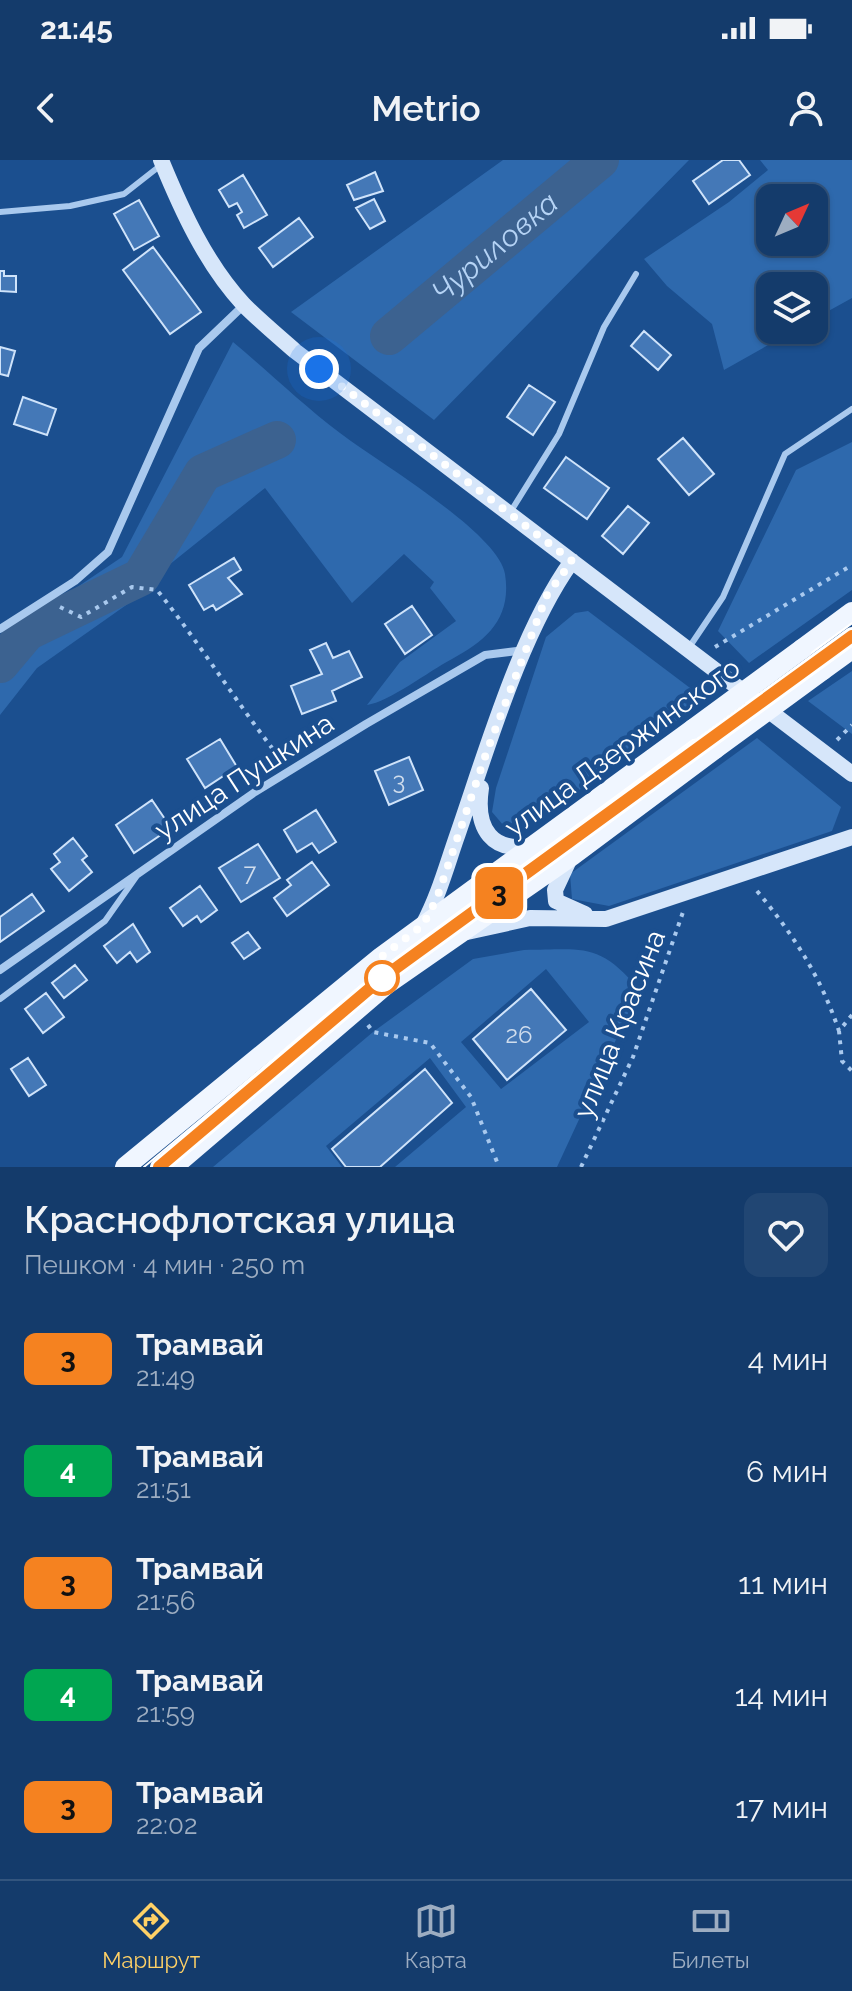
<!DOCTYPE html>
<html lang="ru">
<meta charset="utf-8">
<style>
:root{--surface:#143b6b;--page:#214673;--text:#f1f3f6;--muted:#9dadc1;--line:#33557e;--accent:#ffd166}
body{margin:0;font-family:Raleway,sans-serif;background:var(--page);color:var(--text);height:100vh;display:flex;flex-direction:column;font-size:30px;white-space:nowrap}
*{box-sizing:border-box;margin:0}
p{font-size:26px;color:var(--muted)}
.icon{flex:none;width:44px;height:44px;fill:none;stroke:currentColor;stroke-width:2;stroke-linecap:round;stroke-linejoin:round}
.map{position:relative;height:1007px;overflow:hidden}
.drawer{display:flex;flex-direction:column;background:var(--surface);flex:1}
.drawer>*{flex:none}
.badge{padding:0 16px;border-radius:12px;font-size:28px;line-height:52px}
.needle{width:52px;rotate:46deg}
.tools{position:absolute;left:756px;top:24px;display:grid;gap:16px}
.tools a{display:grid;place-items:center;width:72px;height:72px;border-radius:16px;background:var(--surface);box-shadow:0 2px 6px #0004,0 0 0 2px var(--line);font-size:40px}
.you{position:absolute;width:40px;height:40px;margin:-20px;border:6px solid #fff;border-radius:50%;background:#1a73e8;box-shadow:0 0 0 12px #1a73e833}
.map>.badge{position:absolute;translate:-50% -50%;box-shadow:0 0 0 4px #fff}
.round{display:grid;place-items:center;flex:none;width:84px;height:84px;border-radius:16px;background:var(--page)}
.head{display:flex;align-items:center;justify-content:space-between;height:136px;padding:0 24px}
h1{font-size:38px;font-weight:600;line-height:60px}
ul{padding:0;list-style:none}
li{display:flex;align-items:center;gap:24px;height:112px;padding:0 24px}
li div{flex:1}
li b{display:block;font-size:30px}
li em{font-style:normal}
li .badge{min-width:88px;font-weight:700;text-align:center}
.status{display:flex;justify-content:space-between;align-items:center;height:56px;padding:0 40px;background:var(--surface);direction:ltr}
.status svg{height:22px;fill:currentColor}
header{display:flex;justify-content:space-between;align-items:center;height:104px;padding:0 24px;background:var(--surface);font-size:36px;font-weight:600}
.dock{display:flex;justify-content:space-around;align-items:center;height:112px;border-top:2px solid var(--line);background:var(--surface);font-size:22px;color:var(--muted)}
.dock a{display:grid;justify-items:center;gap:4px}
.dock .current{color:var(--accent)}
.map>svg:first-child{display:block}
</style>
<div class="status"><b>21:45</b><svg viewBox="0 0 49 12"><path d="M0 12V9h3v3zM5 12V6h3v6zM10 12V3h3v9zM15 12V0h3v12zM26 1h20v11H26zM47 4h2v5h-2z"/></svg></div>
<header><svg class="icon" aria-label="back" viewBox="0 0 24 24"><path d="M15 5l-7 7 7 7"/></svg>Metrio<svg class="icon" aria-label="person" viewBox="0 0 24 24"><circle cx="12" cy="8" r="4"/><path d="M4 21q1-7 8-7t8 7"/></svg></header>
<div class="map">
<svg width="852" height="1007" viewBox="0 0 852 1007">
<rect width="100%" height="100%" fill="#1b4f8f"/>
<path fill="#2e69ad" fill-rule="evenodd" d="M503 0H689L434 260 291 152Z
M760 0H852V138L814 159V126H770V170H795L724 210 712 164 667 126 644 99 729 42 768 10ZM770 38H814V82H770Z
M233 182C269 212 303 245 340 273 375 300 499 373 505 414 512 458 487 480 452 499 429 511 389 542 367 545L400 502 456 461 430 428 434 422 404 394 352 443 265 328 154 417 139 436 37 508 0 555V479L122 397Z
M852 282V430L749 503 718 471 796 310Z
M588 451 706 540 523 670 504 666 492 652 496 628 546 477 575 453Z
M852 511V574L808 541Z
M757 578 841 647 832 671 609 746 572 739 570 714Z
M524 790C582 790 599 781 639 830L557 1007H395L466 947 430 898 326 986 342 1007H213L373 872 473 799ZM546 809 589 862 501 929 461 882Z"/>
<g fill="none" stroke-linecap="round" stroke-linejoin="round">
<g stroke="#3c6290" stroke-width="38">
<path id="s1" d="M389 176 600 0"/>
<path d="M0 504 27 472 141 417 203 313 277 280"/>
</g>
</g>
<path fill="#4478b7" stroke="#cfe3fa" stroke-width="2" d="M723 0H739L750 15 709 44 693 21Z
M375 12 383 31 354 40 347 25Z
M243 15 267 55 244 68 237 55 242 52 237 43 229 47 219 30Z
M374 39 385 61 370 69 356 48Z
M139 40 159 76 134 90 114 54Z
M299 58 313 77 273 107 259 88Z
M153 87 201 152 170 174 123 110Z
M0 111H4V116H16V132L0 131Z
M644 171 671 195 658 210 631 186Z
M0 187 15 191 8 216 0 214Z
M529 225 555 242 533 275 507 257Z
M23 237 56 249 47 275 14 264Z
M683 278 714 314 689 335 658 299Z
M566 297 609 328 587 359 544 328Z
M628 346 649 363 623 394 602 376Z
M234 398 241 410 228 418 242 434 216 450 213 445 204 450 189 425Z
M412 446 432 475 405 494 385 464Z
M326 483 333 498 349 491 362 517 332 531 336 541 302 554 291 526 322 514 310 490Z
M220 579 237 607 205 628 187 599Z
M409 597 423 630 389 645 375 611Z
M152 640 171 668 134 693 116 665Z
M316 650 336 682 319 693 312 683 297 692 284 670Z
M73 678 87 696 82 700 92 712 69 731 51 709 60 702 54 694Z
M258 684 280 718 241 742 219 708Z
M312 702 329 725 287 756 274 738 291 725 287 720Z
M200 726 217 750 201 762 197 756 183 766 170 748Z
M32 734 44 751 0 782V757Z
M133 764 150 792 137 802 130 792 117 803 104 786Z
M248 772 260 788 244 799 232 783Z
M75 805 87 820 64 838 52 823Z
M531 829 566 870 507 920 473 879Z
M46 833 64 857 43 873 25 849Z
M28 898 46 925 29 936 11 909Z
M425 909 452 943 380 1007H346L332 989Z"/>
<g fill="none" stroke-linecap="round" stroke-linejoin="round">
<path stroke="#a9c9ee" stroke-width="4" stroke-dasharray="4 6" stroke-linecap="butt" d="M60 447 81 457 132 427 157 430C201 485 238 545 282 601
M715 487 852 405
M837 580 852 565
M757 731C793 774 821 817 839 871
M852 855 839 871 842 901 852 911
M368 865 373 872 430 883 471 937 499 1007
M581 1007 633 897 683 752"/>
<path stroke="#a9c9ee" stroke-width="6" d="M0 52 70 46 124 34 161 5
M511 351 559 274 604 167 636 114
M690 486 723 437 785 294 852 249
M0 839 105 761 136 717"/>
<path stroke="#a9c9ee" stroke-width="8" d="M0 469 75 421 108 392 199 188 244 145
M0 810 255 632 366 564 485 495 525 490"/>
<path stroke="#d6e6fa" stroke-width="16" d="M161 0C182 51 206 104 244 145 260 161 278 176 295 191L852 614
M481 628C475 668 491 695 536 685
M569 700 555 730 556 741 585 754
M423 765C438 737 446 708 456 679 486 593 520 473 572 401
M467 772 530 758 606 759 852 677"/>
<path stroke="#f0f6ff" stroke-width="20" d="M802 489 852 452
M823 510 852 489
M125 1007 381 797 693 569
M173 1007 387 824 573 695 715 589"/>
<path stroke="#fff" stroke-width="2" d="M144 1007 377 812 852 463"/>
<path stroke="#f0f6ff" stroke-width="20" d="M693 569 802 489
M715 589 823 510"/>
</g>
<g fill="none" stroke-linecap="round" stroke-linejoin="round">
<defs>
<path id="line" d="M159 1007 381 819 852 476"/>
</defs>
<use href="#line" stroke="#fff" stroke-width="18"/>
<use href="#line" stroke="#f58220" stroke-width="12"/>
<path stroke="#fff" stroke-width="8" stroke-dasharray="0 14.4" d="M319 209 572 401 547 435 487 591 437 738 423 765 381 797 382 818"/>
</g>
<circle fill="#fff" stroke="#f58220" stroke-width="4" cx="382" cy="818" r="16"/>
<g text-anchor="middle" stroke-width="8" stroke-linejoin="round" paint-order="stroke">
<g font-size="24" fill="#d0dded">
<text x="399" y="629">3</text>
<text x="250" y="721">7</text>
<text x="519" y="883">26</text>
</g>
<g font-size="28" fill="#fff" stroke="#1b4f8f">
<text transform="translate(622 587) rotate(-36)" y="10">улица Дзержинского</text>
<text transform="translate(244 616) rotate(-33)" y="10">улица Пушкина</text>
<text transform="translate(619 864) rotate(-68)" y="10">улица Красина</text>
</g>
<g font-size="30" font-style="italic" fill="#b5d3f5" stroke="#1b4f8f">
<text dy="10" stroke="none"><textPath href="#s1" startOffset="138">Чуриловка</textPath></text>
</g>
</g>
</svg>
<div class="tools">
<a><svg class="needle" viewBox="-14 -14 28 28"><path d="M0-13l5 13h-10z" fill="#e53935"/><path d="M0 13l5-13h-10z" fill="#9dadc1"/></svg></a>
<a><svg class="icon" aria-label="layers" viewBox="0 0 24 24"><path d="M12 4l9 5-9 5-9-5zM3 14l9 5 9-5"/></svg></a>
</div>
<div class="you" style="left:319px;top:209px"></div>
<b class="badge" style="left:499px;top:733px;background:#f58220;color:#111">3</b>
</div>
<section class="drawer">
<div class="head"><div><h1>Краснофлотская улица</h1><p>Пешком · 4 мин · 250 m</p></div><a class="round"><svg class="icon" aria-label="heart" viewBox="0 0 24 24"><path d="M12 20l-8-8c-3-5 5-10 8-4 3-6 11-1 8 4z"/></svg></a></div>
<ul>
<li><span class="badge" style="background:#f58220;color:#111">3</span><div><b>Трамвай</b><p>21:49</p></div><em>4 мин</em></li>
<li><span class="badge" style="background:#00a651;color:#fff">4</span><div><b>Трамвай</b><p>21:51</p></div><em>6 мин</em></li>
<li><span class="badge" style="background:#f58220;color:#111">3</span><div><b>Трамвай</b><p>21:56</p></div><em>11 мин</em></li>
<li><span class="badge" style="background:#00a651;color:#fff">4</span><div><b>Трамвай</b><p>21:59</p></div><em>14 мин</em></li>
<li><span class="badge" style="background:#f58220;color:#111">3</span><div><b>Трамвай</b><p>22:02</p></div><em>17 мин</em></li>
</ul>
</section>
<nav class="dock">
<a class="current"><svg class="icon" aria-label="directions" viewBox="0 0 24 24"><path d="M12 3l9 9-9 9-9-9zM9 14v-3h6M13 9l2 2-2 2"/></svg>Маршрут</a>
<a><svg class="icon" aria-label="map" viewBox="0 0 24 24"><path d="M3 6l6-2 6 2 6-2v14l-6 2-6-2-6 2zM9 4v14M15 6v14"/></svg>Карта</a>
<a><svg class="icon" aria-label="tickets" viewBox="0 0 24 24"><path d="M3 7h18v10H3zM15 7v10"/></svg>Билеты</a>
</nav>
